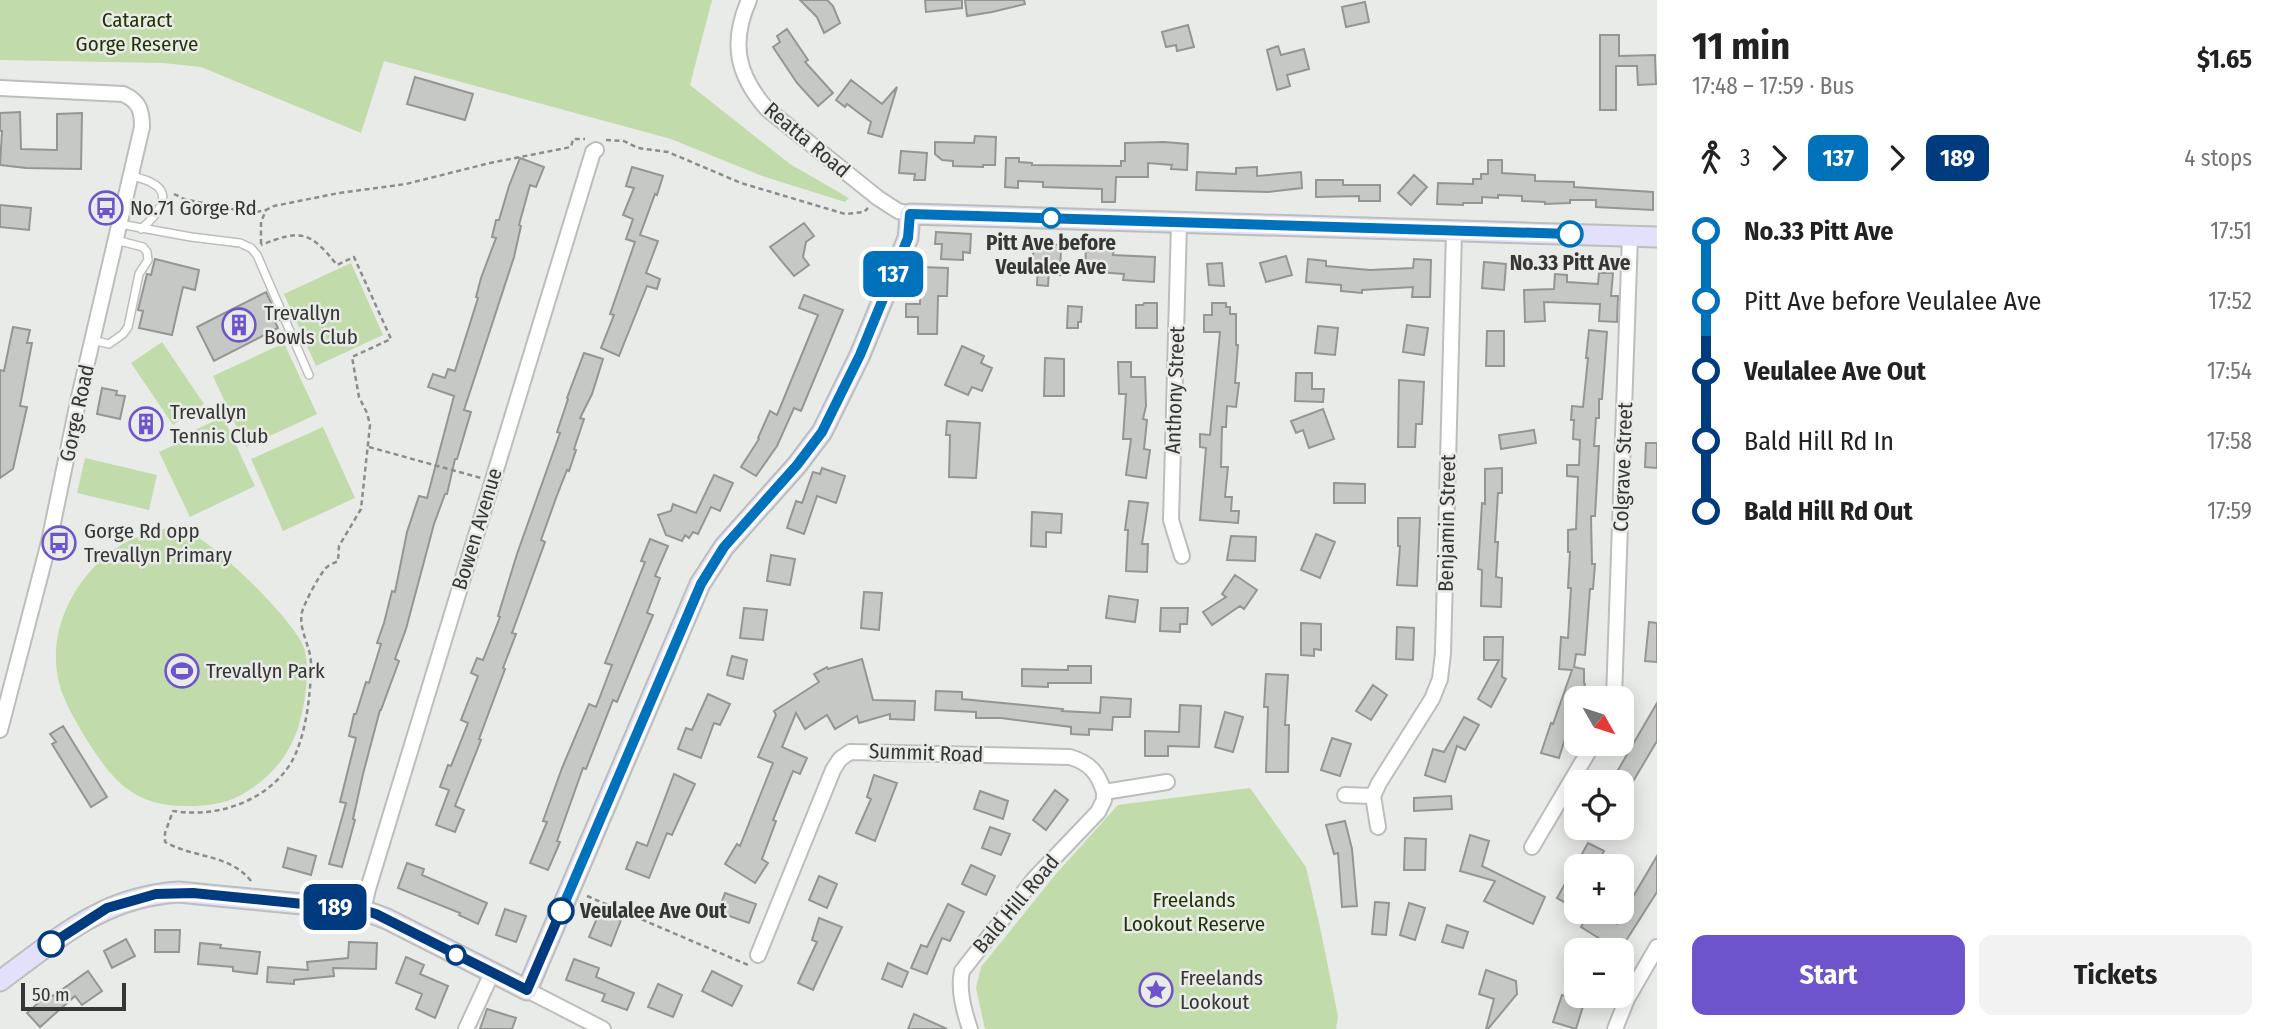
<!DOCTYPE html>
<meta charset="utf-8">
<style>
:root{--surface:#fff;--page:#f2f2f2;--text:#222;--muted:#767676;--accent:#6d54cd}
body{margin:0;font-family:"Fira Sans Condensed",sans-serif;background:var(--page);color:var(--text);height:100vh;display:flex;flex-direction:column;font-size:26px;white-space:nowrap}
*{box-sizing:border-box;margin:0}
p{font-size:23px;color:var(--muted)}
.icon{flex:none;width:38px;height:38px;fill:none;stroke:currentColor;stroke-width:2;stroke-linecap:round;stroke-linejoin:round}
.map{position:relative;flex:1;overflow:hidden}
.panel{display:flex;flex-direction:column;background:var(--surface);width:630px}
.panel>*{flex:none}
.badge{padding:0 14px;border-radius:10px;font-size:24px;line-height:46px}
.needle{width:46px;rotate:129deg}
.fabs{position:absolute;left:1564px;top:686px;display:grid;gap:14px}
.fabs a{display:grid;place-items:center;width:70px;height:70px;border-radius:14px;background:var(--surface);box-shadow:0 4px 18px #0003;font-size:35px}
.scale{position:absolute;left:21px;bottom:18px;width:105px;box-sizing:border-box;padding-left:7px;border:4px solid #363635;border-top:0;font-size:19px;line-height:24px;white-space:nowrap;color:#363635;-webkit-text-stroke:5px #e9ebe8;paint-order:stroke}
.map>.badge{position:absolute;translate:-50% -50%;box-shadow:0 0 0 4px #fff}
.legs{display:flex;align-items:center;gap:10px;height:77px;padding:0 35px;font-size:23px}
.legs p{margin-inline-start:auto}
.summary{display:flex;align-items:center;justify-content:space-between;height:119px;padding:0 35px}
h1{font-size:38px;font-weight:700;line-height:52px}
.primary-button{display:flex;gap:14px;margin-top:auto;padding:14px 35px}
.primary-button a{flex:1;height:80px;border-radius:14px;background:var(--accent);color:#fff;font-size:28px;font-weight:700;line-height:80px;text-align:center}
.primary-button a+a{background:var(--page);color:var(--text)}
ul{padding:0 35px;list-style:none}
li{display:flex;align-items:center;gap:24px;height:70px;font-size:26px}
li i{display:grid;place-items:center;width:10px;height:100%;margin:0 9px;background:currentColor}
li i::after{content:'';width:18px;height:18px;margin:-9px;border:5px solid;border-radius:50%;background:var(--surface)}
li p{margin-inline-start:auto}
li:first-child i{background:linear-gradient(#0000 50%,currentColor 0)}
li:last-child i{background:linear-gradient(currentColor 50%,#0000 0)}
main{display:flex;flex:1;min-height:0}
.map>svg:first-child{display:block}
</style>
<main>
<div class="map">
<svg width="1657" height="1029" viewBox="0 0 1657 1029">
<rect width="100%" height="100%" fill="#e9ebe8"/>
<path fill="#c2dbab" d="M0 0H712L690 85 790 164 849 198 845 202 762 176 671 139 384 61 361 133 201 67 163 63 0 60Z
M351 263 383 335 316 366 284 294Z
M162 342 204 404 173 425 131 363Z
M284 343 317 414 246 447 213 376Z
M223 417 255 486 190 517 159 452 189 438 194 446 188 433Z
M323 427 355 498 283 531 251 459Z
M85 458 157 475 149 510 77 493Z
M161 529C174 529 185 531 197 537 222 551 299 625 305 651 310 674 305 703 299 725 289 757 269 780 239 796 224 804 206 806 188 806 133 807 112 780 85 737 76 722 67 706 61 690 44 637 71 582 113 550 127 540 145 534 161 529Z
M1250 788 1306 867 1320 927 1338 1016 1336 1029H985L976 988 981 967 1055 875 1118 805Z"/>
<path fill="#c6c8c5" stroke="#949693" stroke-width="2" d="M800 0H827L833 6 840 23 824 33 817 17Z
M925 0H962V8L926 12Z
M965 0H1024L1025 4 992 12 967 16Z
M1365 2 1369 22 1346 27 1342 7Z
M1188 25 1194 47 1177 51 1176 45 1166 47 1162 32Z
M787 29 808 60 805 62 833 93 818 106 797 83 773 47 780 42 777 36Z
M1600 35H1619V56L1655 55 1656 84 1638 85 1637 66H1616V110H1600Z
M1278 46 1281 55 1304 49 1309 69 1287 75 1290 86 1277 90 1267 50Z
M415 77 473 94 465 120 407 104Z
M851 80 882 104 897 87 882 137 868 133 871 122 847 104 845 107 836 100Z
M20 112 21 149 57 150V114L82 113 81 169 26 168 0 165 2 131H0V113Z
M975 136 996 137 995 165H983V167L953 166V161L942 160 935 154V142L974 143Z
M1164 142 1188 144 1187 170 1171 169 1172 165 1148 163V177H1116L1115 202H1102V189L1043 187V182L1018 181V188L1005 187 1006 158H1019V162L1032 163V165L1121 166V161H1125V143Z
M901 151 927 153 925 180H914L915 174 899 173Z
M520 158 544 167 536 187 530 185 519 225 521 226 514 257 464 410 471 412 457 459H455L447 494H445L434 524 406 629 395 659 399 661 381 710H380L363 774 353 819 355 820 342 867 329 864 346 803 340 802 356 738 349 736 354 714H356L366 682 369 683 381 644 377 643 384 623 392 591 395 592 407 532 419 496 427 498 454 396 428 387 433 374 445 378 448 369 455 371 478 298 476 297 481 278 496 238 492 237 496 220H499L509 186Z
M1488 160H1502V173L1535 175V181L1574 182V187L1653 192V210L1596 207V200H1570V203L1545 204V202L1522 201V196L1498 195V198L1482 197V203H1463V205L1437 204 1438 183 1473 184V179H1481V174H1488Z
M632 167 663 176 657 195 655 194 640 235 658 241 646 273 660 279 657 289 647 286 619 356 601 348 614 315 610 314 635 242 626 239 633 219 623 215 634 188 626 186Z
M1257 167V176L1301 172 1302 188 1268 192 1196 190 1197 172 1236 174V168Z
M1414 175 1427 187 1411 205 1398 193Z
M1316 180H1343V185H1380V201H1359V196L1316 197Z
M0 205 31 208 29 230 0 227Z
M804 223 814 236 806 242 803 257 809 265 794 276 770 247Z
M936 232 971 234 970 253 963 252V260L941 259 942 244H935Z
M1035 245H1061L1060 275 1049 270 1048 286 1037 285 1038 267 1031 265Z
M1086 247 1114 249 1113 255 1155 257 1154 282 1123 280 1124 274 1085 271Z
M1286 256 1292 275 1266 282 1260 263Z
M155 259 199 270 195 290 183 287 172 335 139 328 143 311 138 310 147 274 151 275Z
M1308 259 1326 261V266L1370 270 1413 268 1414 259 1431 260 1430 297H1412L1413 287 1362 290V293L1341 291V285L1306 282Z
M1484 262 1506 264 1504 290 1482 288Z
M1222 263 1224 286 1209 285 1207 264Z
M921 267 948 268 947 296H938L937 334H918V317H906V304H920Z
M1599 273H1613L1611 296H1618L1617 322 1599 321 1600 304 1544 302 1545 321 1525 322 1524 290 1554 289 1555 274 1567 275V282L1598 284Z
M266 292 279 320 275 322 278 328 214 361 197 327Z
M804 295 843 310 801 411 794 408 777 446 756 476 741 467 759 439 758 438 770 411 777 415 818 315 799 308Z
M1144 303H1157V328H1136V305H1143Z
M1212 303H1226V307H1230V314H1236V345H1238L1235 383H1239L1236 407 1227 406 1226 427H1222L1221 467H1228L1225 497H1232L1231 511H1239L1238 523 1200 520 1206 448 1200 447V434L1210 435 1220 332H1204V315H1212Z
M1068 306 1082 307 1081 322H1078V328H1067Z
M1407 325 1428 328 1424 355 1403 352Z
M1318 326 1338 328 1335 355 1315 353Z
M13 327 30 330 27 343H32L20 406 27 407 13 469 0 478V370L4 371Z
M1589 330 1607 332 1602 399H1599V418H1596L1594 446H1599L1595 516H1591L1592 564H1595L1593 589H1590L1585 655 1576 654 1574 667 1584 669V683L1585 684 1580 698H1577V708L1573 717 1572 716 1559 758 1541 753 1551 723 1553 724 1572 670 1559 669 1561 637 1568 638 1571 588H1568L1570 552H1568V530L1576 529 1578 477 1567 476V465H1579L1580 440 1573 439 1574 420H1571L1572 406 1583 407 1588 358H1586Z
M1487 331H1504V366H1486Z
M962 346 984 356 981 363 992 368 982 391 972 387 968 395 945 385Z
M584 353 603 359 592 394 580 418 584 419 574 449 576 450 569 471 567 470 556 498 541 540 545 542 512 633 516 634 503 668 505 669 479 739 481 740 455 806 464 810 455 832 436 825 449 790 440 787 448 765 451 766 468 723 461 720 478 676 471 673 477 658 483 660 500 617 498 616 517 554 560 433 557 432 568 399 567 398Z
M1045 358 1064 359V396H1044Z
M1118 362H1131V377H1145L1146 406 1143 419 1147 420 1144 449 1150 450 1146 478 1126 475 1131 439H1123L1126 394H1119Z
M1296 373H1312V389H1324L1323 402 1295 401Z
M1399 380 1424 382 1422 424H1416L1415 447H1398Z
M102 388 117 391 116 395 125 396 120 419 97 414Z
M1323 409 1334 439 1309 448 1303 430 1296 433 1291 421Z
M147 410 160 425 145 438 132 422Z
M947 421 980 423 976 478 949 477 950 435H946Z
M1534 430 1536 443 1501 449 1499 435Z
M1646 443H1657V468L1645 467Z
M822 468 845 476 836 503 817 496 804 534 787 528 796 501 802 503 813 472 820 474Z
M1502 468V493H1498L1495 542H1498L1496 577 1502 578 1501 607 1481 606 1482 570 1478 569 1482 503 1485 504V469Z
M714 475 733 483 720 511 711 507 698 534 693 532 689 538 685 535 682 541 666 535 658 515 671 511 673 504 696 513Z
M1334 483 1365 484V503H1334Z
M1129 501 1148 503 1142 544H1148L1147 572 1126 571 1128 530H1125Z
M1032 512 1062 514 1061 533 1046 532V547L1031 546Z
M1398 518H1420L1417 586 1397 585 1400 546H1398Z
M1316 534 1335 542 1320 578 1301 570Z
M1231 536 1256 537 1255 561 1227 560Z
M650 539 668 546 655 576 660 578 647 613 653 615 617 702 613 700 586 769 583 768 557 841 560 842 548 870 530 863 547 822 543 821 562 768 589 704 596 707 612 665 605 663 645 562 641 561Z
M771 555 795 559 790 585 767 581Z
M1235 575 1257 590 1244 609 1240 606 1212 625 1203 612 1226 597 1222 594Z
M864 592 882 593 879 630 861 628Z
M1109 596 1138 600 1135 622 1106 618Z
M744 608 767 610 763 640 740 638Z
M1161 608H1188L1187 624H1180V632L1160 631Z
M1649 622 1657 623V662L1645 661Z
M1301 623 1321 624V650L1314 649V656L1301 655Z
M1397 627 1414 628 1413 660 1396 659Z
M1484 637H1503L1502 677 1506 679 1491 707 1478 699 1499 660H1484Z
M732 656 747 660 743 679 727 675Z
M862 659 873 700 915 701 914 720 890 719V714L859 723 857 716 835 729 827 715 805 729 796 713 782 747 807 758 800 774 793 771 773 820 776 821 762 859 768 863 755 883 725 864 737 844 740 846 773 763 758 757 776 715 774 711 819 682 814 674 827 667 828 669Z
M1068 666H1091V683H1048V687L1022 686V669L1068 670Z
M1266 674 1288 675 1285 725H1289L1288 772H1266L1268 707H1264Z
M1373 685 1387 695 1371 720 1356 711Z
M936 691 962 692V699L1063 709 1062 711 1100 713 1101 697 1131 699 1130 717H1113L1112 730 1089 729V735L1071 734V727L1001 718H976V712L935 710Z
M708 694 730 704 720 725 714 723 701 758 678 749 686 728 692 730Z
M1657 703V741L1622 800V782H1611Z
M1180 705 1201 706 1199 747 1168 746V756H1145V731L1179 732Z
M1225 712 1243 717 1233 752 1215 747Z
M1464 717 1479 725 1465 750 1457 746 1445 782 1425 775 1433 749 1444 752Z
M63 726 107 797 91 807 52 744 56 742 50 734Z
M1332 738 1351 744 1340 776 1321 770Z
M674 774 695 784 672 835 667 833 649 878 626 869 637 842 647 846Z
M874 775 897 783 875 841 856 833 871 799 867 797Z
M1055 790 1068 800 1046 830 1033 820Z
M980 791 1008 801 1003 819 974 809Z
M1451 796 1452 809 1414 811V798Z
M1345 821 1352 849 1357 906 1342 907 1338 853 1334 854 1326 825Z
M990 827 1010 834 1001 855 982 848Z
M1470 835 1489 841 1482 866 1545 897 1533 924 1484 901 1495 881 1460 871Z
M1405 838 1426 839 1425 870H1404Z
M1588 843 1604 851 1596 866H1577V896L1571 906 1557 898Z
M288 848 316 856 311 875 283 867Z
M1657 856V892L1620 950H1604L1608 944 1581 927 1590 912H1596L1617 924Z
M407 863 424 869 422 875 487 903 478 924 459 915 460 913 398 888Z
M971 865 995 876 986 895 962 884Z
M819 876 837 884 827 908 809 900Z
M725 893 756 904 749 923 718 912Z
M1375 902 1389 903 1386 935 1372 934Z
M1409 903 1425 908 1415 940 1400 935Z
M948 904 964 912 950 941 942 938 927 974 911 968 921 945 927 947Z
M505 909 526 916 516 942 496 935Z
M600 911 621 920 611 946 589 937Z
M819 918 842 927 813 990 798 983 817 942 812 940Z
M1447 925 1468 932 1463 948 1442 942Z
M155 930H180L179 952H155Z
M126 939 135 956 112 968 104 951Z
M349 942 377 943 376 969 333 968 334 976 294 980V984L267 982 268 967 308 970 307 962 348 958Z
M200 943 221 945 220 948 260 952 257 974 233 971V967L198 964Z
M406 957 424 965 420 974 448 986 435 1018 416 1009 422 994 396 983Z
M574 959 599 968 596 977 634 993 627 1010 602 1001 605 994 566 980Z
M888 963 908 972 902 987 882 979Z
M1486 970 1516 981 1517 994 1488 1029H1486L1494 999 1479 994Z
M88 971 102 991 82 1005 75 996 40 1027 27 1013 49 993 53 996Z
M712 971 742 986 732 1006 702 991Z
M658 984 682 995 673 1017 648 1007Z
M1562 995 1584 1003 1576 1029 1553 1022Z
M487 1009 516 1018 512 1029H480Z
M914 1014 947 1029H908Z"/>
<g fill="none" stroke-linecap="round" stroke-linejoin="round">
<defs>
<path id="lane" d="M130 175C137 178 146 179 152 183 176 195 154 218 141 229
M120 224 191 237 240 243 251 248 257 255 309 375
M92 340 109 344 123 334 128 327 139 274 148 260 147 252 143 247 116 240"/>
<path id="street" d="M749 0C730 43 737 75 767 109L878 198 898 211 910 214
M0 88 123 94C139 101 142 110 142 127L79 397 49 542 0 730
M1179 223 1171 520 1182 556
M1614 698 1630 236
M1345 795 1373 796 1379 783 1432 699 1440 679 1443 653 1454 232
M1373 796 1378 827
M1532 847 1593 744
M363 910 368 889 593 152 596 150
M758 955 833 770 840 759 850 752 1070 757C1090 763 1098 773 1104 792L1167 782
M527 990 603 1029
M466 1029 492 973
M970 1029C964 1011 958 990 962 971L1034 879 1098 812 1104 800V792
M1615 1029 1627 999 1657 947"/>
<path id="secondary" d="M0 981C59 938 102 897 178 892L363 910 387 919 527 990 700 584 724 547 797 465 822 432 860 355 908 238 910 214 1657 237"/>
</defs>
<use href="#lane" stroke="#bcbebb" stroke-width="10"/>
<use href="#street" stroke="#bcbebb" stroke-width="18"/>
<use href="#secondary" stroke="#bcbebb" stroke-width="23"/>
<path stroke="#8c8d8b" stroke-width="2.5" stroke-dasharray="5 3.5" stroke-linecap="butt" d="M606 140 624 141 638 148 668 152 741 183 845 214 864 212 868 208
M174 194 184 199 251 213 266 210
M261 244V222L266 210 274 206 339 193 406 184 490 163 571 147 573 139H585
M369 447 481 478
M251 881C230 854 193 858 165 842V833L173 811C217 818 266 802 291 763 306 737 311 693 311 664 311 646 298 630 302 612 305 602 318 577 325 569 328 565 334 563 338 561L339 546 361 509 370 425 367 413 359 397 352 357 391 339 354 257 337 265C310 231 301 229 261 245
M587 896 748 965"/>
<use href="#lane" stroke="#fff" stroke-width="7"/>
<use href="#street" stroke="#fff" stroke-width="14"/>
<use href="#secondary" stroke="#e3e0fb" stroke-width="19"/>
</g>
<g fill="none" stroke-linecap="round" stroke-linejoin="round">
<defs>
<path id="line-1" d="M561 911 701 584 724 547 797 465 822 432 860 355 908 238 910 214 1570 234"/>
<path id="line-2" d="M51 944 107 908 156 894 193 893 363 910 376 914 527 990 561 911"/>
</defs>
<use href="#line-1" stroke="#fff" stroke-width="16"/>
<use href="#line-2" stroke="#fff" stroke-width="16"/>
<use href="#line-1" stroke="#0072bc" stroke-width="10"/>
<use href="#line-2" stroke="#003b80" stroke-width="10"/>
</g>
<defs>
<symbol id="bus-ring" viewBox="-11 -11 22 22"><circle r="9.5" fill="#e9ebe8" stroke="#6d54cd" stroke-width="1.5"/><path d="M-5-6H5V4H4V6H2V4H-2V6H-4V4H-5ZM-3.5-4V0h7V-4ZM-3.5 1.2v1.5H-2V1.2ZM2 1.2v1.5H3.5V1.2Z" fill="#6d54cd"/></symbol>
<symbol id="building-ring" viewBox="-11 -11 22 22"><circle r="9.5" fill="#e9ebe8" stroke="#6d54cd" stroke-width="1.5"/><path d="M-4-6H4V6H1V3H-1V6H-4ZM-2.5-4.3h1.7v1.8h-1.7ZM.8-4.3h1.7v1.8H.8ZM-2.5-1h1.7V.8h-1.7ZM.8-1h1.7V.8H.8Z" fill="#6d54cd"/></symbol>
<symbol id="stadium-ring" viewBox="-11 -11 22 22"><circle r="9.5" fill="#e9ebe8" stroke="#6d54cd" stroke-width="1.5"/><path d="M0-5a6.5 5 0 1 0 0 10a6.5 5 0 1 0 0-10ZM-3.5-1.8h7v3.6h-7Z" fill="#6d54cd"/></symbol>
<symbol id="sight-ring" viewBox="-11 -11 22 22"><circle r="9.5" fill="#e9ebe8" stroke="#6d54cd" stroke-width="1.5"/><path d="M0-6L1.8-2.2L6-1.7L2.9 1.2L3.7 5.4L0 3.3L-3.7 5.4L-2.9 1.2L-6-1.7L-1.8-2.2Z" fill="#6d54cd"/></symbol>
</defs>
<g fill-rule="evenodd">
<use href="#bus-ring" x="87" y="189" width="38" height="38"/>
<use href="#building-ring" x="220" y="306" width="38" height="38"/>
<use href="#building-ring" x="127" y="405" width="38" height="38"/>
<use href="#bus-ring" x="40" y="524" width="38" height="38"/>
<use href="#stadium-ring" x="163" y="652" width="38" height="38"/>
<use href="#sight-ring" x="1137" y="971" width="38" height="38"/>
</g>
<g fill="#fff" stroke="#0072bc" stroke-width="3.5">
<circle cx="1051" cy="218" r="9"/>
<circle cx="1570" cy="234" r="12"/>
</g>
<g fill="#fff" stroke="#003b80" stroke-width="3.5">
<circle cx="561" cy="911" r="12"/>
<circle cx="51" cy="944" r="12"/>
<circle cx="456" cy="955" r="9"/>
</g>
<g text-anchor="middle" stroke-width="5" stroke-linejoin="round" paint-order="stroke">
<g font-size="21" fill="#1f3303" stroke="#e9ebe8">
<text x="137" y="27">Cataract<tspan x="137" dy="24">Gorge Reserve</tspan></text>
<text x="1194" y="907">Freelands<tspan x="1194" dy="24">Lookout Reserve</tspan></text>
</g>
<g font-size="21" fill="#363635" stroke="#e9ebe8">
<text transform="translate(807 140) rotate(40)" y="7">Reatta Road</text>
<text transform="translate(1175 390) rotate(-88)" y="7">Anthony Street</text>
<text transform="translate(77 413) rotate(-78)" y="7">Gorge Road</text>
<text transform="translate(1623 467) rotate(-88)" y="7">Colgrave Street</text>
<text transform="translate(1447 523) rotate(-89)" y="7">Benjamin Street</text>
<text transform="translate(477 529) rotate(-73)" y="7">Bowen Avenue</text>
<text transform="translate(926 753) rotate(2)" y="7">Summit Road</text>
<text transform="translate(1016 904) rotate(-50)" y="7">Bald Hill Road</text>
</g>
<g font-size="21" fill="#363635" stroke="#e9ebe8" text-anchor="start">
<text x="130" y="215">No.71 Gorge Rd</text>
<text x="264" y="320">Trevallyn<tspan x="264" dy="24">Bowls Club</tspan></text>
<text x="170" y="419">Trevallyn<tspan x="170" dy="24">Tennis Club</tspan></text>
<text x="84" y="538">Gorge Rd opp<tspan x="84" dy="24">Trevallyn Primary</tspan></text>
<text x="206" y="678">Trevallyn Park</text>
<text x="1180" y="985">Freelands<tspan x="1180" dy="24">Lookout</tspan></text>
</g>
<g font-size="21" font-weight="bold" fill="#363635" stroke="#e9ebe8">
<text x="1051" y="250">Pitt Ave before<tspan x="1051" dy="24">Veulalee Ave</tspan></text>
<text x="1570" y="270">No.33 Pitt Ave</text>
<text x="580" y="918" text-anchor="start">Veulalee Ave Out</text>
</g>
</g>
</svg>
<div class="fabs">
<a><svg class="needle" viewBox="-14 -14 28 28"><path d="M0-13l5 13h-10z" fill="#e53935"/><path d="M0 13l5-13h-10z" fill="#767676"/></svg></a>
<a><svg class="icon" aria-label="locate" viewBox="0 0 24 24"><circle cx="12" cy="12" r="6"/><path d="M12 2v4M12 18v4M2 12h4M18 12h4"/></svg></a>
<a>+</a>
<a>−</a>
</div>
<div class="scale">50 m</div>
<b class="badge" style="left:893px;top:274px;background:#0072bc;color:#fff">137</b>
<b class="badge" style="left:335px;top:907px;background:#003b80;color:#fff">189</b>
</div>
<section class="panel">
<div class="summary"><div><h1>11 min</h1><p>17:48 – 17:59 · Bus</p></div><b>$1.65</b></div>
<div class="legs"><svg class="icon" aria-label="walk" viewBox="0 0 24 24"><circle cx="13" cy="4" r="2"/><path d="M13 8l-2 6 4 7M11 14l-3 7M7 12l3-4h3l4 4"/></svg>3<svg class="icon" aria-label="forward" viewBox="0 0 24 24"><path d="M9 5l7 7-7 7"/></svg><b class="badge" style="background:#0072bc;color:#fff">137</b><svg class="icon" aria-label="forward" viewBox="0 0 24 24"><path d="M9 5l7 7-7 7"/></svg><b class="badge" style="background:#003b80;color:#fff">189</b><p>4 stops</p></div>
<ul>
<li><i style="color:#0072bc"></i><b>No.33 Pitt Ave</b><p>17:51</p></li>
<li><i style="color:#0072bc"></i><span>Pitt Ave before Veulalee Ave</span><p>17:52</p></li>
<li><i style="color:#003b80"></i><b>Veulalee Ave Out</b><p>17:54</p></li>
<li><i style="color:#003b80"></i><span>Bald Hill Rd In</span><p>17:58</p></li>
<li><i style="color:#003b80"></i><b>Bald Hill Rd Out</b><p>17:59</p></li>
</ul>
<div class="primary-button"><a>Start</a><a>Tickets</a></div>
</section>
</main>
